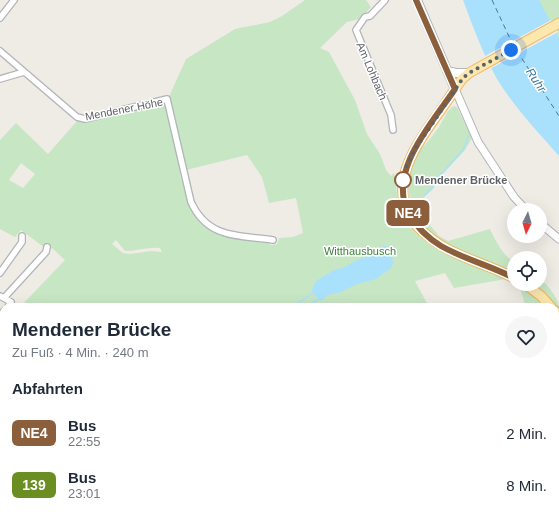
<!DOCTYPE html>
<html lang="de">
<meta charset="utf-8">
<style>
:root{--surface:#fff;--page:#f6f6f7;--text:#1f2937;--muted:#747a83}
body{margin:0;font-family:Helvetica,sans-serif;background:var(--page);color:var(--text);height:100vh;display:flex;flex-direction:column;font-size:15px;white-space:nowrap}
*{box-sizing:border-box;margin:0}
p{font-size:13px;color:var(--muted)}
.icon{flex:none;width:22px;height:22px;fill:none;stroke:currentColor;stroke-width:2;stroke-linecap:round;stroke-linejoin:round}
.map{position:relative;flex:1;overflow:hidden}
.details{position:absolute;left:0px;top:303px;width:559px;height:216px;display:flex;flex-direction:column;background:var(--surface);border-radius:12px 12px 0 0;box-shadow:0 4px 16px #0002}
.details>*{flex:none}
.badge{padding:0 8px;border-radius:6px;font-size:14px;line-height:26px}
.needle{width:26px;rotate:185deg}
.buttons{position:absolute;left:507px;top:203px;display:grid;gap:8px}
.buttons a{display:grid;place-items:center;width:40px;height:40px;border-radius:50%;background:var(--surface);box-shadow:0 4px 16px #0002;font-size:20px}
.you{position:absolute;width:20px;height:20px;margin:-10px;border:3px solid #fff;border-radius:50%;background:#1a73e8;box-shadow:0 0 0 6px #1a73e833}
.map>.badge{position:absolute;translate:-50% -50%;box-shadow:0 0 0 2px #fff}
h2{padding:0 12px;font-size:15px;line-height:36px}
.round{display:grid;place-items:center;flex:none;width:42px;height:42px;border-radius:21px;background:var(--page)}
.head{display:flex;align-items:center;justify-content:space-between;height:68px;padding:0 12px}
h1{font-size:19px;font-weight:800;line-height:30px}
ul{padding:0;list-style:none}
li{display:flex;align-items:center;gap:12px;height:52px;padding:0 12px}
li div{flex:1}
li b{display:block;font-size:15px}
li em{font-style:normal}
li .badge{min-width:44px;font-weight:700;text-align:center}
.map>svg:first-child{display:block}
</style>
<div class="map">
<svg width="559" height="519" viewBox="0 0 559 519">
<rect width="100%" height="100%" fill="#efece6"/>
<path fill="#c7e6c4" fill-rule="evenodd" d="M305 0H366L371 7 360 19 347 22 320 48 329 52 355 100 367 134 380 154 386 170 391 176 394 173C397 187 396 202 403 215 422 252 470 264 506 279L454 288 445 273 415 281 429 307H20L65 260 52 248 49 251 21 230 15 237 0 229V140L16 123 48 154 78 120 161 101 166 104 181 166 180 175 185 191H187C189 198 191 207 195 214 208 238 242 237 265 241L271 245 277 244 279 238 293 237 303 233 296 198 269 203 262 177 247 155 186 170 168 99 186 59 235 29 270 22 282 16ZM21 163 35 174 23 188 9 180ZM116 240 125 251C137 251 148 247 160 248L162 252 151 251 130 254 123 253 112 244Z
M496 0H559V38L549 20Z
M453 106 457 107 472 138 465 150 438 179 433 189 424 197 432 214 429 224 439 236 448 241 490 229C494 238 505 259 514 261V273L441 242 424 229 415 212 410 200 408 188 411 171 420 150 430 139 439 127 448 111Z
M545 283C551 290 559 299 559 309L531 284Z
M519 285 531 292 546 307H536L531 303 525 304Z
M4 339 5 515 0 517V343Z
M559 433V496H555V437Z
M167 515H483V519H168Z"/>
<path fill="#a9e1fc" d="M463 0H539L559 38V156C537 131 514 107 497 79 483 54 473 27 463 0Z
M382 246H387L392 255 393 263 391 268 376 279 357 284 341 292 327 295 324 299 321 301 313 293 312 289 316 281 334 270 345 267 355 261 373 254Z"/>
<path fill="#efece6" d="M551 20 558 32 490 69 483 57Z"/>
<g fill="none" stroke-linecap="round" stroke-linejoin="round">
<path stroke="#a9e1fc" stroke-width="1.5" d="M424 196 432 188 436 180 463 150 468 137 471 135
M292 307 313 293
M306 307 320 298
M555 468 559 467
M0 489H4
M205 519 206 515"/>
<path stroke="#3f779d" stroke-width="1" stroke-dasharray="5 4" stroke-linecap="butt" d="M492 0 513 45
M517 51 559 116"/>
<defs>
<path id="minor" d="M385 0 370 16 365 17 356 30 391 115 393 130
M0 18 14 0
M0 51 77 117 85 119 167 99 191 202C208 239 238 235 273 240
M0 79 24 72
M0 273 22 242V236
M0 296 11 302 8 307
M4 298 46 252 47 247
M0 315 4 311"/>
<path id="tertiary" d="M455 89 478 142 514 197 526 210
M540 223 559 239"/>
<path id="secondary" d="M417 0 455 89
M447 71 456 73H469"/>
<path id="primary" d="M514 278C490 265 462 259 439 244 381 207 402 164 435 118 445 105 453 91 463 78L469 73 559 23
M525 284 541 296 551 307
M555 311 559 316
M555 432 559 429
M489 519V515"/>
</defs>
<use href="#minor" stroke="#b1b4b8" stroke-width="8"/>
<use href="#tertiary" stroke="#b1b4b8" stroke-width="9"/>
<use href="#secondary" stroke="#b2b6ba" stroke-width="10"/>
<use href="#primary" stroke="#edb762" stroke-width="11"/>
<use href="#minor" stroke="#fff" stroke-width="5.5"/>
<use href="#tertiary" stroke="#fff" stroke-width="7"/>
<use href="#secondary" stroke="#fff" stroke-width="8"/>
<use href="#primary" stroke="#fce7ae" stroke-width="9"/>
</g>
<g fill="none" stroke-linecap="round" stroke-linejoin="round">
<defs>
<path id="line" d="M416 0 455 89C433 122 386 172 409 214 417 228 428 238 441 246 464 259 491 266 514 278"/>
</defs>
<use href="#line" stroke="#fff" stroke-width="9"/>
<use href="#line" stroke="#8b5e3c" stroke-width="6"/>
<path stroke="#5e6266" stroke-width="4" stroke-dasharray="0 7.2" d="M403 180 405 169 416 148 463 78 469 73 511 50"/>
</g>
<circle fill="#fff" stroke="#8b5e3c" stroke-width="2" cx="403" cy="180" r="8"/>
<g text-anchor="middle" stroke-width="3" stroke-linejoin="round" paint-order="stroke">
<g font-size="11" fill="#5e6266" stroke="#fff">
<text transform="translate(372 71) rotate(67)" y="4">Am Lohbach</text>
<text transform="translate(124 109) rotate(-11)" y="4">Mendener Höhe</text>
</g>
<g font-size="11" font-weight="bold" fill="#5e6266" stroke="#fff" text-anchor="start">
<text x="415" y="184">Mendener Brücke</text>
</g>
<g font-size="11" fill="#3c8238" stroke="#fff">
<text x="360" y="255">Witthausbusch</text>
</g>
<g font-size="12" font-style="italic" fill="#3f779d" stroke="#fff">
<text transform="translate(536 80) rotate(56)" y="4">Ruhr</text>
</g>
</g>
</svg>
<div class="buttons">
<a><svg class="needle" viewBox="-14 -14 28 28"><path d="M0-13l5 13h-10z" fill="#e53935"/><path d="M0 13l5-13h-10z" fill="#747a83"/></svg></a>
<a><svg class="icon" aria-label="locate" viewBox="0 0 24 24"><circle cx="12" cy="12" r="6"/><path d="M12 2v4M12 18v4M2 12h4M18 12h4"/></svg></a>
</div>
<div class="you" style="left:511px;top:50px"></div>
<b class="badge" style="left:408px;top:213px;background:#8b5e3c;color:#fff">NE4</b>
<section class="details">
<div class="head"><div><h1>Mendener Brücke</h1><p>Zu Fuß · 4 Min. · 240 m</p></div><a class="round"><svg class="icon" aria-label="heart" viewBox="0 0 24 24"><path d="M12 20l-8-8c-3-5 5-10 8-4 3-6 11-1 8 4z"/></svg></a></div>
<h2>Abfahrten</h2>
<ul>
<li><span class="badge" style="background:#8b5e3c;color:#fff">NE4</span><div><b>Bus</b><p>22:55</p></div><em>2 Min.</em></li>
<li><span class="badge" style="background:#6b8e23;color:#fff">139</span><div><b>Bus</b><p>23:01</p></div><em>8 Min.</em></li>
</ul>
</section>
</div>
